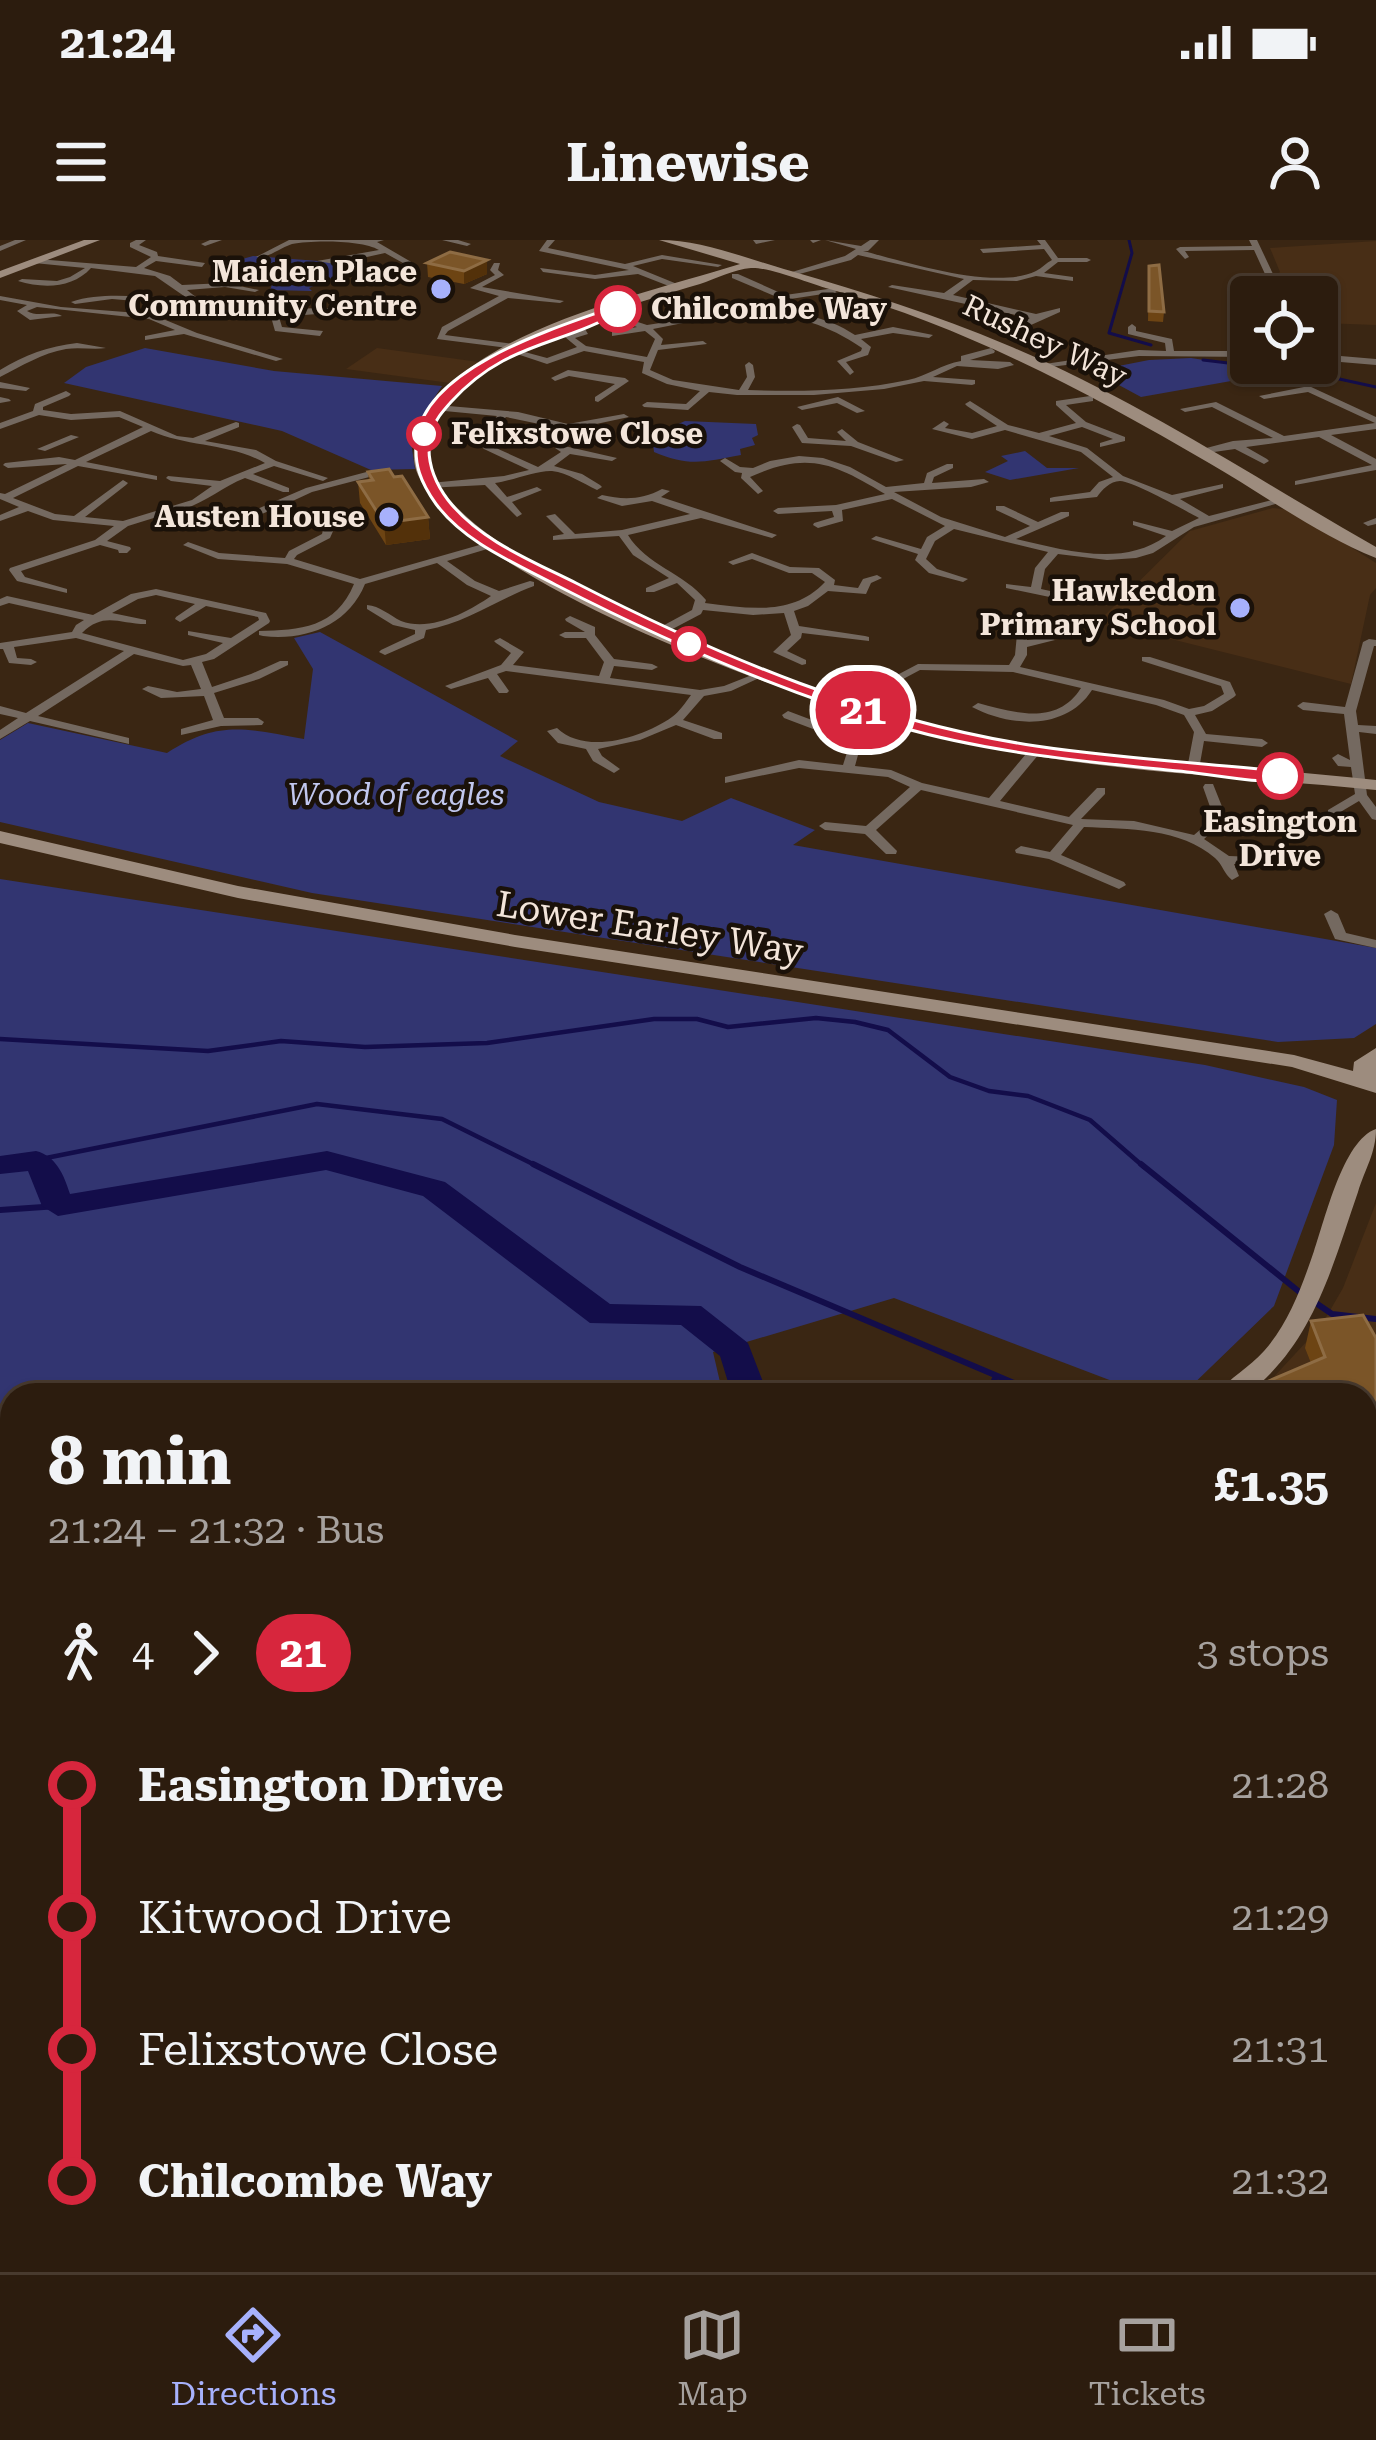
<!DOCTYPE html>
<meta charset="utf-8">
<style>
:root{--surface:#2c1c0e;--page:#38291c;--text:#f1f3f6;--muted:#a6a19e;--line:#483a2e;--accent:#a7b1fc}
body{margin:0;font-family:"Roboto Serif",serif;background:var(--page);color:var(--text);height:100vh;display:flex;flex-direction:column;font-size:45px;white-space:nowrap}
*{box-sizing:border-box;margin:0}
p{font-size:39px;color:var(--muted)}
.icon{flex:none;width:66px;height:66px;fill:none;stroke:currentColor;stroke-width:2;stroke-linecap:round;stroke-linejoin:round}
.map{position:relative;flex:1;overflow:hidden}
.panel{position:absolute;left:0px;top:1143px;width:1377px;height:891px;display:flex;flex-direction:column;background:var(--surface);border-radius:36px 36px 0 0;box-shadow:0 3px 9px #0004,0 0 0 3px var(--line)}
.panel>*{flex:none}
.badge{padding:0 24px;border-radius:39px;font-size:42px;line-height:78px}
.controls{position:absolute;left:1230px;top:36px;display:grid;gap:24px}
.controls a{display:grid;place-items:center;width:108px;height:108px;border-radius:12px;background:var(--surface);box-shadow:0 3px 9px #0004,0 0 0 3px var(--line);font-size:60px}
.map>.badge{position:absolute;translate:-50% -50%;box-shadow:0 0 0 6px #fff}
.legs{display:flex;align-items:center;gap:18px;height:132px;padding:0 48px;font-size:39px}
.legs p{margin-inline-start:auto}
.head{display:flex;align-items:center;justify-content:space-between;height:204px;padding:0 48px}
h1{font-size:66px;font-weight:700;line-height:90px}
ul{padding:0 48px;list-style:none}
li{display:flex;align-items:center;gap:42px;height:132px;font-size:45px}
li i{display:grid;place-items:center;width:18px;height:100%;margin:0 15px;background:currentColor}
li i::after{content:'';width:30px;height:30px;margin:-15px;border:9px solid;border-radius:50%;background:var(--surface)}
li p{margin-inline-start:auto}
li:first-child i{background:linear-gradient(#0000 50%,currentColor 0)}
li:last-child i{background:linear-gradient(currentColor 50%,#0000 0)}
.status{display:flex;justify-content:space-between;align-items:center;height:84px;padding:0 60px;background:var(--surface);direction:ltr}
.status svg{height:33px;fill:currentColor}
header{display:flex;justify-content:space-between;align-items:center;height:156px;padding:0 48px;background:var(--surface);font-size:54px;font-weight:700}
.menu{display:flex;justify-content:space-around;align-items:center;height:168px;border-top:3px solid var(--line);background:var(--surface);font-size:33px;color:var(--muted)}
.menu a{display:grid;justify-items:center;gap:6px}
.menu .on{color:var(--accent)}
.map>svg:first-child{display:block}
</style>
<div class="status"><b>21:24</b><svg viewBox="0 0 49 12"><path d="M0 12V9h3v3zM5 12V6h3v6zM10 12V3h3v9zM15 12V0h3v12zM26 1h20v11H26zM47 4h2v5h-2z"/></svg></div>
<header><svg class="icon" aria-label="menu" viewBox="0 0 24 24"><path d="M4 6h16M4 12h16M4 18h16"/></svg>Linewise<svg class="icon" aria-label="person" viewBox="0 0 24 24"><circle cx="12" cy="8" r="4"/><path d="M4 21q1-7 8-7t8 7"/></svg></header>
<div class="map">
<svg width="1376" height="2032" viewBox="0 0 1376 2032">
<rect width="100%" height="100%" fill="#3a2613"/>
<path fill="#482e16" d="M1376 1V85L1322 83 1325 66 1317 65V57H1269L1261 52 1280 32 1270 8Z
M377 108 479 122 450 143 346 129Z
M1273 268 1292 270 1376 323V348L1370 355 1351 444 1099 381 1190 291Z
M1376 963V1359L1365 1361V1155H1257L1321 1086 1343 1048Z"/>
<path fill="#323571" d="M253 16 344 23 354 28 309 48 312 51 270 50 273 42 232 34 221 25Z
M145 108 274 131 442 146 410 195 415 229 371 230 282 191 64 143 86 127Z
M1191 118 1282 132 1141 157 1093 131 1149 120Z
M685 181 756 184 758 195 752 198 755 205 740 209 741 215C704 222 689 227 654 212L652 196Z
M1025 211 1047 228H1079L1010 240 985 232 1008 221 1001 216Z
M320 392 518 501 500 516 599 562 682 581 731 558 815 590 793 605 1376 708V784L1354 798 1278 802 312 653 0 582V500L28 483 167 513C219 479 247 489 304 499L313 429 294 398Z
M0 639 1205 825 1304 847 1337 860 1334 905 1274 1066 1182 1155H1149L894 1058 713 1112 723 1155H12V1412L0 1403Z
M1376 1359V2032H780L769 2022H1365V1361Z
M0 1690 12 1701V2022H370L381 2032H0Z"/>
<g fill="none" stroke-linecap="round" stroke-linejoin="round">
<path stroke="#130d4a" stroke-width="3" d="M1129 0 1132 13 1109 93 1151 105
M1203 120 1312 133 1376 147"/>
<path stroke="#130d4a" stroke-width="4.5" d="M0 799 208 811 281 801 365 807 487 803 654 779H697L728 787 816 778 855 782 888 790 950 837 989 851 1028 856 1090 880 1144 927
M36 920 317 864 442 879 539 927"/>
<path stroke="#130d4a" stroke-width="6" d="M533 924 740 1027 1042 1155
M1141 924 1302 1054
M0 970 58 966
M1313 1061 1332 1074 1376 1079
M988 1155 996 1136
M1365 1221 1376 1220"/>
<path stroke="#130d4a" stroke-width="8" d="M1059 2032 1096 2022"/>
<path fill="#130d4a" fill-rule="evenodd" d="M36 911C56 916 64 935 70 954L327 911 445 942 610 1064 701 1066 748 1103 768 1155H732L720 1116 681 1085 590 1083 423 956 326 930 58 976 42 966 28 931 0 934V916Z
M1077 2022H1127L1129 2032H1079Z"/>
<path fill="#746960" fill-rule="evenodd" d="M15 0H26L0 11V6Z
M136 0H146L139 5 157 12 158 16 205 23 202 27 156 21 144 28 170 36 182 45 225 43 259 50 255 52 225 47 187 50C242 98 297 54 354 73L350 75 317 74 279 77 282 87 323 91 320 96 275 91 271 77 220 75 207 72 189 60 159 63 112 59 75 64 71 62C107 50 146 60 184 56L155 36 91 28C73 48 44 49 18 41L22 39 57 41 70 37 85 28 34 23 37 19 136 27 151 17 130 7V3Z
M210 0H222L205 6 201 4Z
M289 0H384L377 2 413 23 378 42 375 38 403 23 385 13 335 24 317 21 379 10C362 0 312 0 292 4 278 9 269 18 256 17Z
M442 0H458L471 4 467 6Z
M547 0H555L548 8 625 24 662 15 722 25 718 27 662 19 633 26 682 46 679 50 638 34 595 39 543 32 540 28 595 35 629 30 539 11Z
M753 0H775L756 4Z
M810 0H821L813 3Z
M825 0 861 6 870 0H879L868 11H863C907 22 994 51 1036 31 1042 28 1046 23 1052 20L1044 9 983 13 980 9 1041 5 1037 0H1045L1058 18H1087L1091 20 1087 22H1058L1044 33 1073 37V41L1036 36 1017 41 973 40 953 55 1036 74 1060 68V72L1022 89 1033 95 1030 100 1014 92 993 89 1014 86 1030 78 888 47 892 45 944 53 964 39 858 15 851 20 792 36V32L845 16 856 9Z
M1249 0H1257L1273 34 1256 51V57H1251V80L1247 77 1248 50 1265 34 1254 10 1185 11 1189 17 1185 19 1176 9 1180 7 1252 6Z
M494 23H500L498 30 504 35 482 47 564 61 560 63 508 58 448 91 445 95 513 104 517 107 516 109 437 99 442 87 499 56 470 48 495 35 490 30Z
M732 34H738L785 55 835 48 839 50 835 52 862 60 858 62 823 54 784 60 732 38Z
M0 56 61 67 151 74 197 93 283 119 276 121 184 94 145 100V96L175 90 149 79 37 67 27 71C38 78 52 70 62 76L30 80 17 71 27 65 0 60Z
M331 58 375 59 379 61 375 63 328 62Z
M745 70C784 70 822 73 855 95L893 87 933 95 929 98 893 93 861 99 871 107 868 115 846 122 854 132 850 135 837 121 861 111 862 108C792 60 732 73 653 89L663 99 661 105 703 101 707 104 658 110 650 130 673 140 739 150 747 137 745 125 749 122 753 125 755 137 748 150C801 152 856 151 908 140 927 136 942 124 961 121V116L991 108 995 111 994 113 970 120 1010 122 1014 125 998 129 957 126 933 137 975 140V144L972 145 924 141 884 149 814 155H737L709 152 688 170 644 167 642 165 647 162 686 164 700 151 667 144 642 133 644 122 584 111 547 124 517 114 521 111 547 118 577 107 565 97 585 89 588 94 575 98 586 106 647 117 655 99 645 91 612 96V92L637 87 604 75V71L647 85Z
M1132 84 1136 87V91L1172 99 1174 111H1251V117L1139 116 1042 128 1038 125 1139 110 1166 111 1165 103 1128 94V87Z
M77 103 106 108C94 110 80 107 66 109 42 113 22 126 0 137V130C24 115 49 106 77 103Z
M1317 114 1376 119V125L1317 120Z
M568 130 625 138 629 141 598 162 595 161V157L615 144 569 136 555 141 551 138Z
M0 142 30 148 26 151 0 148Z
M1309 146 1376 177V189L1331 195 1376 219V230L1295 245V241L1372 225 1319 197 1246 207 1267 219 1269 221 1264 224 1235 209 1200 214 1195 211 1233 201 1273 198 1212 167 1185 172 1180 169 1216 162 1284 196 1375 183 1308 152 1264 159 1259 156Z
M66 151 71 154 69 156 43 167V170L71 174 120 171 177 196 193 198 236 182 239 183V187L205 201 256 210 276 221 328 238 323 241 274 226 253 234 289 248V252H283L245 238C224 246 206 262 184 269L217 276V280L173 272 128 286 107 301 130 307 131 309 127 313H119L118 310 100 305 21 331 25 337 67 349V353L17 341 9 330 10 328 95 300 114 286 53 280 28 271 0 281V275L19 267 0 259V253L5 254 67 224 8 228 3 225 5 223 59 217 75 220 143 187 119 177 71 180 39 175 0 189V183L33 171 35 164ZM151 191C187 207 230 203 265 223L220 241 168 236 166 238 171 241 212 246 192 260 123 281 85 277 126 245 128 243 123 240 74 276 55 274 13 258 78 226 157 240V236L86 222Z
M1090 156 1093 157V161L1066 165 1086 182 1125 197V201L1100 207V203L1113 199 1082 187 1049 196 1087 208 1123 236 1172 255 1223 244V248L1180 259 1209 276 1288 256 1293 259 1194 287 1153 313 1136 318 1107 320 1058 314 1045 329 1041 349 1092 360 1093 362 1088 365 1006 348V344L1031 347 1035 328 1048 312 954 289 935 301 926 319 937 329 968 339 963 342 929 333 915 320 918 314 871 299 876 296 921 309 927 297 945 286 892 259 842 270 843 281 818 288 813 285 814 283 834 277 832 271 778 274 773 271 778 268 836 265 885 254C833 223 808 211 750 237L763 251 758 254 741 238 742 233 735 232 720 221 725 218 740 227 753 228 770 221 799 216 823 218 850 227 886 247 924 243 927 233 947 224H953V228L934 237 932 243 984 239 989 242 971 247 894 252 941 277 1005 297 1030 286 996 270V266H1004L1038 282 1061 272H1069V276L1016 299C1065 310 1122 328 1166 296L1133 285V281L1172 291 1199 278C1184 270 1135 242 1120 241 1110 241 1102 250 1097 257L1050 262V258L1054 257 1090 252 1099 242 1113 237 1081 212 1005 190 972 199 932 189 944 181 949 184 945 188 972 193 997 186 967 166 965 164 970 161 1008 185 1039 193 1076 183 1056 165V161Z
M0 157 9 159 11 161 0 163Z
M838 157 865 171 857 173 837 163 802 170 797 167Z
M437 165 518 172 568 184 624 174 629 177 568 190 506 177 495 189 505 196 500 199 484 190 497 176 434 170V166Z
M797 184 800 185 808 198 846 201 837 192 842 189 858 202 904 220 896 222 851 206 802 203 792 187Z
M71 195 79 197 45 211 37 209Z
M487 204 538 227 561 212 555 208 560 205 617 218 612 221 570 214 554 226 582 234 600 245 602 247 597 250C582 243 568 233 552 231 538 230 511 241 495 243L507 257 537 247 542 250 512 262 522 274 517 277 485 245 427 248 425 246 430 243 504 236 529 230 484 209 482 207Z
M374 230 377 231V235L312 252 284 265 334 289 330 298 297 315 294 319 360 339 490 302 494 303V307L447 321 475 341 499 351 530 341 534 342V346C496 360 466 383 426 390L424 398 385 415 379 412 381 410 415 394V390L393 385 367 369V365C380 366 389 375 401 381 431 392 468 372 491 356L467 345 437 323 365 344C348 386 305 401 263 396L259 395V391C300 390 336 388 354 344L287 324 218 319 183 305 188 302 219 313 285 318 289 311 322 294 323 290 276 268 245 281 240 278 241 276 306 248Z
M662 249 670 251 661 257 777 295 772 298 701 278 628 295C646 325 684 333 706 360L705 363C748 368 792 377 825 342L812 333H789L752 319 733 325 728 322 752 313 790 327 819 328 835 340 834 345 858 348 863 339 877 335 882 338 871 343 866 354 828 351 808 366 794 371 799 386 865 396 869 397V401L802 393 801 398 787 411 806 420V424L802 425 773 412 791 395 784 373 753 375 703 370 701 374 663 394H655V390L692 370 695 360 677 343 654 352H646V348L669 338 633 315 619 296 553 300V296L564 294 546 276 555 274 575 294 622 290 690 274 652 261 622 266 597 258 602 255C623 260 642 260 662 249Z
M1376 278V284L1368 286 1363 283Z
M156 349 266 373 270 381 269 383 214 419 202 422 212 447 251 434 280 421H288V425L259 439 214 453 224 478H258L264 482 262 485 221 486 181 495V489L213 480 204 456 161 458 142 449 148 446 177 452 201 449 191 425 183 426 134 414 38 476 129 498V504L30 481 0 499V490L18 478 0 474V466L26 473 124 411 76 398 14 407 17 418 31 419 37 422 31 425 9 423 3 409H0V403L72 392 76 385 84 380 9 363 0 366V359L7 356 93 375 131 354ZM156 355 195 364 176 377 175 379 180 382 206 366 258 377 259 380 231 398 188 391V395L223 403 206 414 183 420 82 393C104 371 119 384 146 384V380L112 373 138 359Z
M570 376 595 387V395L614 419 652 424 658 427 652 430 614 426 610 438 700 450 724 446 762 431 768 434 731 451 704 456 683 480 722 493V499H714L676 485 640 500 598 509 602 516 620 529 614 533 593 521 586 509 558 503 547 491 557 488C586 516 644 497 672 477 680 471 685 463 691 455L506 431 497 434 509 451 507 453H499L488 438 451 449 445 446 501 425 511 413 496 403 494 401 500 398 524 412 513 425 599 436 604 422 586 398H565L559 395 565 392H585L566 381 565 379Z
M1017 394H1025L1027 400 1049 397 1055 400 1027 407V415L1020 427 1164 460 1189 469 1204 466 1224 454 1221 446 1142 421V417H1150L1230 442 1236 455 1234 457 1212 471 1195 475 1206 494 1262 499 1268 503 1262 507 1204 501 1199 529 1193 533 1187 529 1194 492 1184 475 1156 465 1092 450C1066 491 1010 487 972 467L978 463C1015 473 1057 486 1081 448L1013 432 920 430 890 446 880 444 918 424 1009 425 1015 415Z
M1369 399 1376 400V406H1374L1356 471 1358 485 1376 486V494L1359 492 1367 555 1376 567V580L1372 579 1359 561 1332 577 1328 576V570L1355 554 1351 527 1338 526 1332 518 1338 514 1350 520 1344 474 1303 470 1297 466 1303 462 1345 467 1363 402Z
M788 471 857 497 875 495 880 488H888L890 491 883 501 861 504 855 526 891 530 922 543 989 558 1031 508H1039V514L1000 561 1069 577 1097 548H1105V554L1081 579 1134 581 1194 595 1214 578 1203 547 1205 544H1213L1227 579 1204 599 1229 616 1255 617 1262 621 1255 625 1234 624 1239 636 1232 640C1224 634 1223 625 1215 618 1181 588 1128 589 1084 587L1061 615 1124 642 1126 645 1119 649 1049 619 1016 613 1015 610 1021 606 1050 612 1073 585 921 550 876 590 897 611 896 614H886L865 594 825 590 819 586 825 582 866 586 910 547 888 537 799 528 725 543V537L799 520 843 525 850 503 784 478 782 475Z
M1331 670 1338 674 1346 693 1376 700V708L1335 699 1324 674Z"/>
<path fill="#9d8c7e" fill-rule="evenodd" d="M84 0H100L0 38V31Z
M659 0C704 0 750 20 791 31 864 52 936 75 1007 105 1136 159 1255 238 1376 307V318C1318 295 1263 254 1209 223 1089 153 968 88 833 50 812 45 771 27 751 28 735 29 715 39 700 44 623 67 541 90 475 138 446 158 414 201 434 238 493 346 852 469 974 494 1106 522 1242 525 1376 540V550C1241 536 1104 533 971 504 847 478 470 351 418 235 404 204 428 167 449 146 512 82 654 51 740 24Z
M0 591 238 646 515 695 1294 815 1353 831 1354 822 1376 808V853L1292 827 515 707 238 658 0 603Z
M1376 889C1376 913 1365 929 1358 952 1332 1027 1313 1105 1246 1155H1216C1229 1138 1250 1127 1264 1111 1289 1083 1302 1046 1314 1011 1325 980 1343 900 1376 889Z
M1167 2022H1203V2032H1167Z"/>
<path fill="#dac0a9" fill-rule="evenodd" d="M0 1495 12 1499V1534L0 1530Z
M0 1563 12 1567V1604L0 1600Z
M461 2022H513L517 2032H465Z
M558 2022H610L614 2032H562Z"/>
</g>
<path fill="#6d4413" d="M427 23 487 34 464 44 428 37Z
M1149 26 1164 72 1163 82 1148 81Z
M368 232 394 237 428 277 430 299 386 305 360 263 358 242 369 240Z
M1311 1081 1376 1098V1196L1365 1197V1155H1241L1311 1123 1305 1108Z"/>
<path fill="#53310a" d="M487 20V34L464 44V31Z
M428 277 430 299 386 305 384 283Z"/>
<path fill="#7b5528" stroke="#8e6c44" stroke-width="3" d="M450 12 487 20 464 31 427 23Z
M1159 25 1164 72 1149 71V26Z
M389 229 394 237 402 236 428 277 384 283 358 242 373 240 368 232Z
M1363 1075 1376 1098V1170L1365 1171V1155H1354L1350 1149 1335 1155H1241L1250 1149 1325 1117 1311 1081Z"/>
<path fill="#d7263d" stroke="#fff" stroke-width="3" d="M614 67 624 69C562 107 507 100 451 162 443 171 435 180 431 192 425 217 433 240 448 260 479 300 532 321 576 343 720 417 875 482 1036 506 1117 518 1199 523 1280 531L1286 532V540C1255 544 1218 535 1187 532 1091 522 994 514 900 487 781 452 667 402 556 345 515 323 465 303 436 264 421 243 413 224 417 197 427 127 557 87 614 67Z"/>
<g fill="#a7b1fc" stroke="#1a1109" stroke-width="4.5">
<circle cx="441" cy="49" r="12"/>
<circle cx="389" cy="277" r="12"/>
<circle cx="1240" cy="368" r="12"/>
</g>
<g fill="#fff" stroke="#d7263d" stroke-width="6">
<circle cx="618" cy="69" r="21"/>
<circle cx="424" cy="194" r="15"/>
<circle cx="689" cy="404" r="15"/>
<circle cx="1280" cy="536" r="21"/>
</g>
<g text-anchor="middle" stroke-width="9" stroke-linejoin="round" paint-order="stroke">
<g font-size="30" font-weight="bold" fill="#f3e5da" stroke="#1a1109" text-anchor="end">
<text x="417" y="42">Maiden Place<tspan x="417" dy="34">Community Centre</tspan></text>
<text x="365" y="287">Austen House</text>
<text x="1216" y="361">Hawkedon<tspan x="1216" dy="34">Primary School</tspan></text>
</g>
<g font-size="30" font-weight="bold" fill="#f3e5da" stroke="#1a1109" text-anchor="start">
<text x="651" y="79">Chilcombe Way</text>
<text x="451" y="204">Felixstowe Close</text>
<text x="1280" y="592" text-anchor="middle">Easington<tspan x="1280" dy="34">Drive</tspan></text>
</g>
<g font-size="30" fill="#f3e5da" stroke="#1a1109">
<text transform="translate(1045 101) rotate(25)" y="10">Rushey Way</text>
</g>
<g font-size="30" font-style="italic" fill="#c1c7ee" stroke="#1a1109">
<text x="396" y="565">Wood of eagles</text>
</g>
<g font-size="36" fill="#f3e5da" stroke="#1a1109">
<text transform="translate(650 687) rotate(9)" y="13">Lower Earley Way</text>
</g>
</g>
</svg>
<div class="controls">
<a><svg class="icon" aria-label="locate" viewBox="0 0 24 24"><circle cx="12" cy="12" r="6"/><path d="M12 2v4M12 18v4M2 12h4M18 12h4"/></svg></a>
</div>
<b class="badge" style="left:863px;top:470px;background:#d7263d;color:#fff">21</b>
<section class="panel">
<div class="head"><div><h1>8 min</h1><p>21:24 – 21:32 · Bus</p></div><b>£1.35</b></div>
<div class="legs"><svg class="icon" aria-label="walk" viewBox="0 0 24 24"><circle cx="13" cy="4" r="2"/><path d="M13 8l-2 6 4 7M11 14l-3 7M7 12l3-4h3l4 4"/></svg>4<svg class="icon" aria-label="forward" viewBox="0 0 24 24"><path d="M9 5l7 7-7 7"/></svg><b class="badge" style="background:#d7263d;color:#fff">21</b><p>3 stops</p></div>
<ul>
<li><i style="color:#d7263d"></i><b>Easington Drive</b><p>21:28</p></li>
<li><i style="color:#d7263d"></i><span>Kitwood Drive</span><p>21:29</p></li>
<li><i style="color:#d7263d"></i><span>Felixstowe Close</span><p>21:31</p></li>
<li><i style="color:#d7263d"></i><b>Chilcombe Way</b><p>21:32</p></li>
</ul>
</section>
</div>
<nav class="menu">
<a class="on"><svg class="icon" aria-label="directions" viewBox="0 0 24 24"><path d="M12 3l9 9-9 9-9-9zM9 14v-3h6M13 9l2 2-2 2"/></svg>Directions</a>
<a><svg class="icon" aria-label="map" viewBox="0 0 24 24"><path d="M3 6l6-2 6 2 6-2v14l-6 2-6-2-6 2zM9 4v14M15 6v14"/></svg>Map</a>
<a><svg class="icon" aria-label="tickets" viewBox="0 0 24 24"><path d="M3 7h18v10H3zM15 7v10"/></svg>Tickets</a>
</nav>
